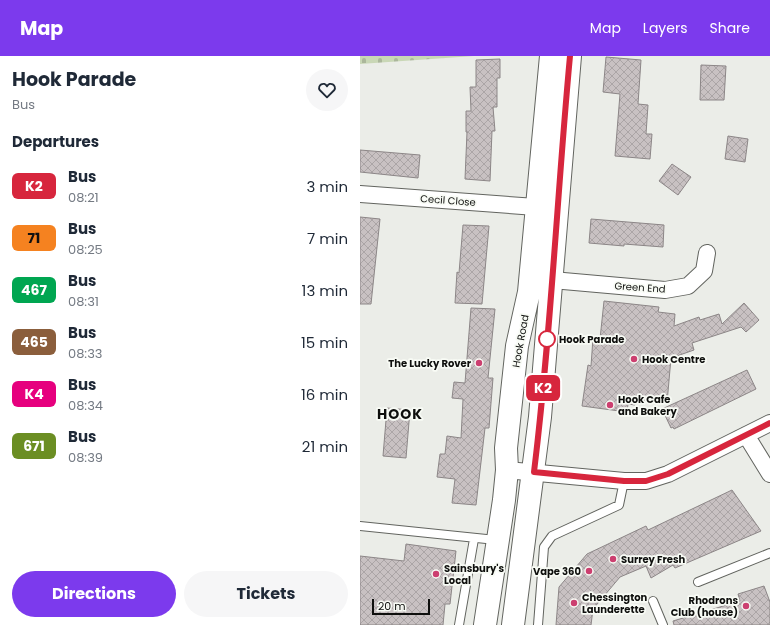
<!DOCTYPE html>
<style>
:root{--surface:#fff;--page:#f6f6f7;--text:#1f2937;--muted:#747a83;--accent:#7c3aed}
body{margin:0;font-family:Poppins,sans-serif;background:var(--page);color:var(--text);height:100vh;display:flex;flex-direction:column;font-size:15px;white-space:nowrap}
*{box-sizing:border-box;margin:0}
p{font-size:13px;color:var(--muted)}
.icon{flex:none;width:22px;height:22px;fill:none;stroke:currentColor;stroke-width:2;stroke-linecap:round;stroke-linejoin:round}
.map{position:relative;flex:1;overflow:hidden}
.side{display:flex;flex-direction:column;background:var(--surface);width:360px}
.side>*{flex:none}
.badge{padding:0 8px;border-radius:6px;font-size:14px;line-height:26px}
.scale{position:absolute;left:12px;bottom:10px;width:58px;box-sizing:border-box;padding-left:4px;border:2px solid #0e0f0d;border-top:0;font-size:11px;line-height:14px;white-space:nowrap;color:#0e0f0d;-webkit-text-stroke:3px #f8fbf5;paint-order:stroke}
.map>.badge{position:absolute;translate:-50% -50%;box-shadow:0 0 0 2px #fff}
h2{padding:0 12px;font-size:15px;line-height:36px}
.round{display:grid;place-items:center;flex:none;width:42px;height:42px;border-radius:21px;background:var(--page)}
.overview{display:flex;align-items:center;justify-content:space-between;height:68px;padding:0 12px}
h1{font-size:19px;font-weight:700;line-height:30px}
.cta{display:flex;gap:8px;margin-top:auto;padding:8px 12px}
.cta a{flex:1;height:46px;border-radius:24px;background:var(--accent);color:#fff;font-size:16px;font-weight:700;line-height:46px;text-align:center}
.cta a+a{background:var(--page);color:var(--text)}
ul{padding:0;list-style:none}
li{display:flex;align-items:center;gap:12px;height:52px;padding:0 12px}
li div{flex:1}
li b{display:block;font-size:15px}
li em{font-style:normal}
li .badge{min-width:44px;font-weight:700;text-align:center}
header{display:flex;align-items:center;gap:24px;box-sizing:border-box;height:56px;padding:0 20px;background:var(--accent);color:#fff}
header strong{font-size:19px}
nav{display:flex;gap:22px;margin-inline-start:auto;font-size:14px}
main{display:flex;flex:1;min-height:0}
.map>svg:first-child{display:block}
</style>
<header>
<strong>Map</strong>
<nav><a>Map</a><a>Layers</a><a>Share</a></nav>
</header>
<main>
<section class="side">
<div class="overview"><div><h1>Hook Parade</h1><p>Bus</p></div><a class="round"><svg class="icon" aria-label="heart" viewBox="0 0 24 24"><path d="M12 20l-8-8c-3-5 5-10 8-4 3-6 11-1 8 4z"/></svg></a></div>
<h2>Departures</h2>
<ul>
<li><span class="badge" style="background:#d7263d;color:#fff">K2</span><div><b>Bus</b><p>08:21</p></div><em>3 min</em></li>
<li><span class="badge" style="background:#f58220;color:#111">71</span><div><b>Bus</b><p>08:25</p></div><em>7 min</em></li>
<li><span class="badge" style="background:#00a651;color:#fff">467</span><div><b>Bus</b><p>08:31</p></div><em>13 min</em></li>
<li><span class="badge" style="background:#8b5e3c;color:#fff">465</span><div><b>Bus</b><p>08:33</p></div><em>15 min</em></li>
<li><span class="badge" style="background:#e6007e;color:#fff">K4</span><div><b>Bus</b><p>08:34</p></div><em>16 min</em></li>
<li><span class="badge" style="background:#6b8e23;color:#fff">671</span><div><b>Bus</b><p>08:39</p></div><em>21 min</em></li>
</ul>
<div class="cta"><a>Directions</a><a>Tickets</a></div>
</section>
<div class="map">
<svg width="410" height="569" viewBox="0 0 410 569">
<defs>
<pattern id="cemetery-stones" width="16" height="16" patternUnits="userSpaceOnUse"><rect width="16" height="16" fill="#c9d7b6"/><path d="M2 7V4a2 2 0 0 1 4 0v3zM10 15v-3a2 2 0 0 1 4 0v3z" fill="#abb79b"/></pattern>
<pattern id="building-cross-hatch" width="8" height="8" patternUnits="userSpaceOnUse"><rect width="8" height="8" fill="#c8c1c2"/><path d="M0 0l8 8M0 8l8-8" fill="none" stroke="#aba5a6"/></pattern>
</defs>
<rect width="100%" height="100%" fill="#ebede8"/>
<path fill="url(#cemetery-stones)" d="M0 0H114L0 8Z"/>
<path fill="url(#building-cross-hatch)" stroke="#8c8687" d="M246 1 281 4 278 48 288 49 286 78H292L290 103 255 100 260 38 243 36Z
M140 3V22H137V51H133L135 75H132L130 125 105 123 107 76H106V55H111L110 31H116V4Z
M341 9 366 10 364 44H340Z
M368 80 388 83 385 106 365 103Z
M0 94 60 99 58 122 0 116Z
M312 108 331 121 318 139 299 125Z
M0 161 20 163 11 248H0Z
M231 163 304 169 303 191 264 188V190L229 187Z
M103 169 129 170 122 248 95 247 97 216 99 217Z
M244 245 299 251 298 256 315 258 314 270 339 261 340 264 359 258 362 268 384 247 399 264 386 276 381 271 332 287 334 294 311 302 307 347 275 344V349L268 348 267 356 222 350 228 309 231 310 233 282 240 283Z
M111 252 135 253 128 322H133L129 372H125L116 449 92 447 95 423 77 421 80 398H85L87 380 101 382 103 343 92 342 94 326 105 327Z
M387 314 396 333 314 373 313 371 311 372 302 353Z
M27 352 50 354 46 402 23 400Z
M372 434 401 475 315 512 313 509 291 522 286 510 260 521 233 553 231 569H196L199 531 227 498 286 470 288 474Z
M46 488 96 495 90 548H85L83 569H0V500L44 505Z
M404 530 410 546V569H314L313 565 380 545 378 538Z"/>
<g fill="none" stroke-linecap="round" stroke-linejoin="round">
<defs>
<path id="lane" d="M0 470 136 484
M338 526 410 497
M293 545 303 569
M99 569 114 483
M178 569 184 491 192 480 259 449 264 425"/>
<path id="street" d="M0 138 176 151
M192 224 305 234 328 230 344 215 347 197
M386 379 410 418
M147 414 264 425H286L308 418 410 367"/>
<path id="highway" d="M125 569 144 444 147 414 146 392 157 290 169 236 191 0
M153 569 180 361 210 0"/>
</defs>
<use href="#lane" stroke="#62645f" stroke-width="10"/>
<use href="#street" stroke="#62645f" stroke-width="18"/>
<use href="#highway" stroke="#62645f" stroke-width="24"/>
<use href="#lane" stroke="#fff" stroke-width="8"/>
<use href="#street" stroke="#fff" stroke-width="16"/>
<use href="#highway" stroke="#fff" stroke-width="22"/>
</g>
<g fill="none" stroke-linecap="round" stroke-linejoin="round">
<defs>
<path id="line" d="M210 0C197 139 191 278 174 416L264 425H286L308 418 410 367"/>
</defs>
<use href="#line" stroke="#fff" stroke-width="9"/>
<use href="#line" stroke="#d7263d" stroke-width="6"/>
</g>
<circle fill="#fff" stroke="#d7263d" stroke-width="2" cx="187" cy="283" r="8"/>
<g fill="#cc3f70" stroke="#f8fbf5" stroke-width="1.5">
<circle cx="274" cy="303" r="4"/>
<circle cx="119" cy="307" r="4"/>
<circle cx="250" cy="349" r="4"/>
<circle cx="253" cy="503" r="4"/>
<circle cx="229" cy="515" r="4"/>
<circle cx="76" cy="518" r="4"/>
<circle cx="214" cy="547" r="4"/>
<circle cx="386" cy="550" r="4"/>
</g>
<g text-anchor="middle" stroke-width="3.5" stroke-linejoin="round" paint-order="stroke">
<g font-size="10" fill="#0e0f0d" stroke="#f8fbf5">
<text transform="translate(88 144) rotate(4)" y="4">Cecil Close</text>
<text transform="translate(280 231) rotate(4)" y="4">Green End</text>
<text transform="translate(160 285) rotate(-80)" y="4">Hook Road</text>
</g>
<g font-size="10" font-weight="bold" fill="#0e0f0d" stroke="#f8fbf5" text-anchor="start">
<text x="199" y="287">Hook Parade</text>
</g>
<g font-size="10" font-weight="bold" fill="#0e0f0d" stroke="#f8fbf5" text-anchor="start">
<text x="282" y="307">Hook Centre</text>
<text x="111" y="311" text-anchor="end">The Lucky Rover</text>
<text x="258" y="347">Hook Cafe<tspan x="258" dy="12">and Bakery</tspan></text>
<text x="261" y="507">Surrey Fresh</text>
<text x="84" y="516">Sainsbury's<tspan x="84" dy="12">Local</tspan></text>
<text x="221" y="519" text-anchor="end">Vape 360</text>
<text x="222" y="545">Chessington<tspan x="222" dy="12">Launderette</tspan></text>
<text x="378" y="548" text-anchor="end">Rhodrons<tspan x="378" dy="12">Club (house)</tspan></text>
</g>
<g font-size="14" font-weight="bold" letter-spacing="1" fill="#0e0f0d" stroke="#f8fbf5">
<text x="40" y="363">HOOK</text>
</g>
</g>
</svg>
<div class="scale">20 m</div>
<b class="badge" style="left:183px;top:332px;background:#d7263d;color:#fff">K2</b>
</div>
</main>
